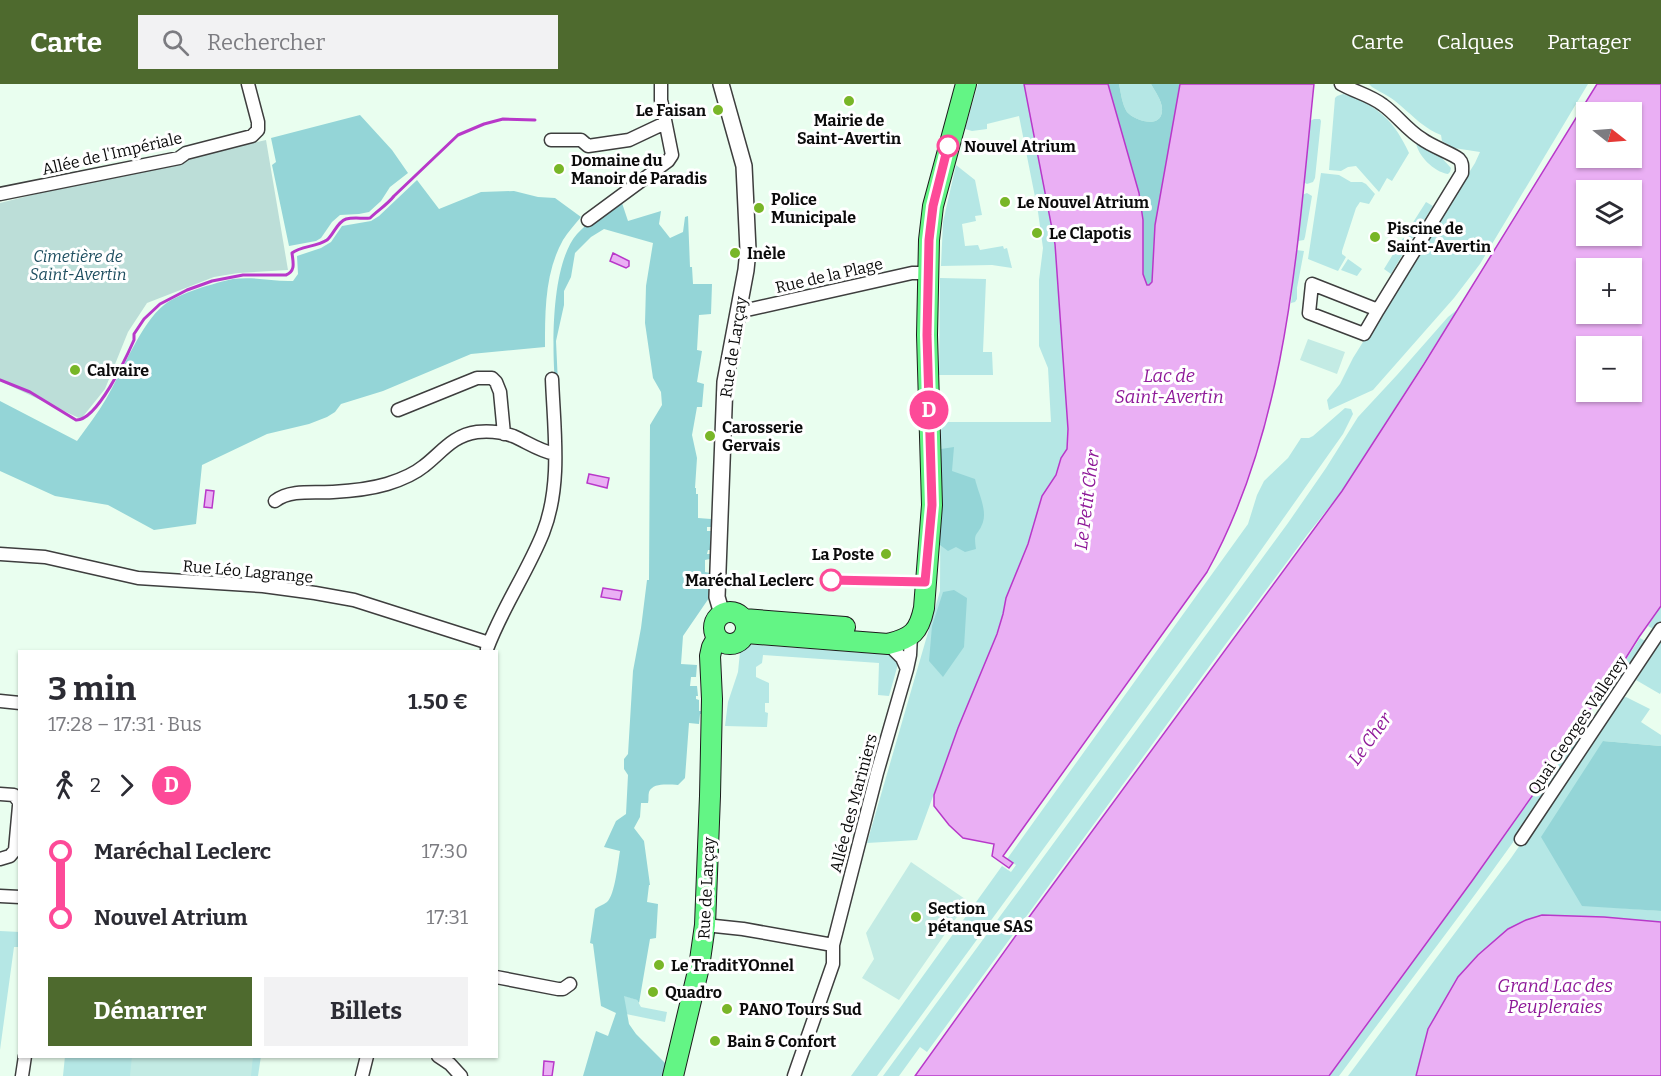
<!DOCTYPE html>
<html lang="fr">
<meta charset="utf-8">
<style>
:root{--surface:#fff;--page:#f2f2f3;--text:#2b2b33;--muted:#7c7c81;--accent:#4e6a2e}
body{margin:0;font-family:Bitter,serif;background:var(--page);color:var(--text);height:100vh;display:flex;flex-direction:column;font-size:22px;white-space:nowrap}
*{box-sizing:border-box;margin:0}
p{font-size:20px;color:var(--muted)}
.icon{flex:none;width:33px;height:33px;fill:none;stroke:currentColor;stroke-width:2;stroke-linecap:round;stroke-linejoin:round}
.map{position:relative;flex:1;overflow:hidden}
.sheet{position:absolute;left:18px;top:566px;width:480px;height:408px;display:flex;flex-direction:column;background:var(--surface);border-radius:0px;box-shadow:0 2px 4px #0004}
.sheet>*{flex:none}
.badge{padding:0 12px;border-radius:20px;font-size:21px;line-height:39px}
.needle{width:39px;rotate:107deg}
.tools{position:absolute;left:1576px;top:18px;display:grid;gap:12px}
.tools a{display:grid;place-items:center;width:66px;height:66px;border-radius:0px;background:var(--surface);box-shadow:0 2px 4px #0004;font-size:30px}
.map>.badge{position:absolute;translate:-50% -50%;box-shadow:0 0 0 3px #fff}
.legs{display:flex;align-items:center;gap:9px;height:66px;padding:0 30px;font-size:20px}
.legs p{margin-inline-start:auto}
.headline{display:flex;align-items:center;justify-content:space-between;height:102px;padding:0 30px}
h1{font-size:33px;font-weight:700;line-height:45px}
.primary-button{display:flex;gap:12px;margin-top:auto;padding:12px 30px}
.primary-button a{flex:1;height:69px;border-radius:0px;background:var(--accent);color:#fff;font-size:24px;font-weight:700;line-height:69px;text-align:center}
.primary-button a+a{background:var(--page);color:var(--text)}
ul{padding:0 30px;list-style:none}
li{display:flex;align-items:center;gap:21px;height:66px;font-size:22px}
li i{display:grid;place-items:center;width:9px;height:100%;margin:0 8px;background:currentColor}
li i::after{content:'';width:15px;height:15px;margin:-8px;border:4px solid;border-radius:50%;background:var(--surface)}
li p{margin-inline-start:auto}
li:first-child i{background:linear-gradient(#0000 50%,currentColor 0)}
li:last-child i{background:linear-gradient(currentColor 50%,#0000 0)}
header{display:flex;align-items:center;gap:36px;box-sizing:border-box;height:84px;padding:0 30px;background:var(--accent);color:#fff}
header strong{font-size:28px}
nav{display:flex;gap:33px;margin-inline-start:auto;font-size:21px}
.search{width:420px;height:54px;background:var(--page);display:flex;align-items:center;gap:15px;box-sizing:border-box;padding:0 21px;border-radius:0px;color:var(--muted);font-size:22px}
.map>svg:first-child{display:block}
</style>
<header>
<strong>Carte</strong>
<div class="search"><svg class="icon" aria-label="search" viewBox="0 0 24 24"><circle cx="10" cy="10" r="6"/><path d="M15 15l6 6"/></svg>Rechercher</div>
<nav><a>Carte</a><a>Calques</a><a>Partager</a></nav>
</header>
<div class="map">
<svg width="1661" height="992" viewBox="0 0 1661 992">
<rect width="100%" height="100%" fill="#e9feef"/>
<path fill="#b5e7e5" d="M978 0H1024L1055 160 1068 345 1067 365 1061 374 1056 391 1042 412 1028 460 1006 514 1003 530 997 550 958 644 917 756 867 759 940 507 941 338H1051L1048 284 1039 262V196L1043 164 1038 128 1019 32 987 40V45L972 47 965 45Z
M1119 0H1151C1155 8 1163 17 1162 27 1161 45 1135 37 1127 28 1122 20 1121 9 1119 0Z
M1369 0H1588L1480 180 1454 214 1373 306 1329 326 1327 316 1340 300 1353 274 1475 79 1480 68 1454 64 1442 57 1441 51C1425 45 1414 33 1401 22 1393 14 1382 9 1372 3Z
M1343 10C1377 20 1395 38 1409 69L1392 97 1387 94 1379 108 1356 82 1348 83 1341 87 1329 86 1335 14 1337 12Z
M1314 35H1320L1321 37 1315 94 1313 98 1307 100 1303 98 1310 37Z
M1416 58 1440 72 1451 84 1450 88 1448 90C1434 88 1417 71 1416 58Z
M956 81 975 96 982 131 975 132 976 137 962 140 965 162 978 161 980 166 1003 162 1004 165 1007 164 1012 184 992 181 941 182 943 138Z
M1321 89 1339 91 1351 98H1362L1366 100 1375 110 1369 120 1360 118 1356 124 1342 167V170L1346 173 1338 187 1308 175Z
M1307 109 1312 112 1305 153 1304 156 1298 157 1297 156 1302 111Z
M1426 118 1433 122 1412 155 1405 151Z
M1403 154 1410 158 1391 190 1384 185Z
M1296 166 1304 167 1297 204V215L1295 218 1291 219Z
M1348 175 1362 185 1357 192 1341 186Z
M940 194 986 195 983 268H992L993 291H939Z
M1458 225 1342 407 1307 451 1225 561 927 968 920 963 899 992H883L1288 439 1326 384 1358 333 1397 291 1448 233Z
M1345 324 1351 325 1353 330 1343 350 1230 510 877 992H851L1002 782 1011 788 1016 781 1007 775 1248 440 1257 411 1264 397 1288 374 1301 354H1309L1313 352Z
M1661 522V537L1655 546 1648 542Z
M1640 554 1647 558 1603 624 1597 620Z
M1661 557V608L1660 610 1636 596Z
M745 560 890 571 898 580 889 612 878 611 879 579 763 571 762 579 756 583V593L769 599V619H765V628L768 629 767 643 725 642 728 618 738 588 740 568Z
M1626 613 1650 625 1641 638 1661 651V662L1603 657 1582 821 1661 827V838L1604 833 1542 831 1526 836 1508 845 1478 871 1458 893 1428 945 1416 992H1348L1511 774 1621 614Z
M1586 636 1593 640C1516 762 1425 876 1339 992H1329L1472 797Z
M0 847 20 848 19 863H14L0 966Z
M623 911 637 916 641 923 667 928 665 938 626 930Z
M65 972H261L258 992H63Z"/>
<path fill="#94d5d7" d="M1108 0H1119C1121 9 1122 20 1127 28 1135 37 1161 45 1162 27 1163 17 1155 8 1151 0H1180L1155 141 1152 198 1149 201H1147L1143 190V136L1139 109Z
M360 31 392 66 408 89 390 103 381 117 369 128 359 130 340 131 332 138 321 154 316 157 289 162 272 81 276 78 271 54Z
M417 96 439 125 481 108 514 107 538 113 555 114 581 133C575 140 568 148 563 156 545 188 545 226 545 263L471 270 383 307 341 320 335 328 327 333 309 340 267 350 202 381 196 440 154 446 108 421 55 412 0 387V317L77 357C87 343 98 329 106 315 122 288 141 239 164 221 179 209 215 199 233 195 254 192 273 198 293 197L298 190 297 172 321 164 331 158 342 142 371 137 379 132Z
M621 116 628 137 661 127 659 140 670 154 683 148 685 133 688 132 690 183H692L693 200H712L711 230 699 231 697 266 702 267 697 298 704 300 702 323H697L692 351 697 374 695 404H696V410H698V434L711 435V443H707V447H711L710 466H708L707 470H710V475L705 476V488L710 489V491L707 492 708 494H710L709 514 683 552 681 580 697 581 696 593H691L690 602H697L698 612H696V615L699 616V627H705V630H700L699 640 689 639 685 694 678 701C670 701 653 698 649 708 648 712 649 715 648 719H641L640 733 634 744 644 757 650 801H649L647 818 658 820 656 854 650 855 639 919 637 916 624 912 629 940 636 950 668 982 666 992H583L596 947 608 952 616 929 601 922 593 860 590 859 595 825C599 822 603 821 607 818 615 811 618 778 620 767L604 763 616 737 626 730 628 691 624 685V675L628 670 633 587 641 544 647 496H649L650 341 662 321 661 308 653 294 645 239 646 202 653 159 604 145 591 153 575 169 571 193 564 207V221L556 257 558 300 555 299C552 261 551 180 577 150 589 137 606 126 621 116Z
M954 363 952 387 975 395C978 408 987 425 983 438 978 453 973 446 976 465L965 468 956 463 948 467 940 461 941 365Z
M954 506 967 514 964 563 943 593 929 577 932 542 943 508Z
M1603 657 1661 662V827L1582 822 1541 753Z"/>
<path fill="#bcded8" d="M266 56 288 186 238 189 214 193 147 219 128 248 105 305 81 335 0 297V119L72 101 163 83 222 66Z"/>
<path fill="#c3ebe4" d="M1308 255 1345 268 1337 290 1300 276Z
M911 778 968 817 899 916 862 894 874 875 866 849Z
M132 972H253L251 992H130Z"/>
<path fill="#eaaff4" stroke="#b838c9" stroke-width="1.5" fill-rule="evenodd" d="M1024 0H1108L1139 109 1143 136V190L1147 201H1149L1152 198 1155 141 1180 0H1314C1297 164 1288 341 1207 488L1003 772 1013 779 1009 784 992 772 994 760 963 754 949 741 934 722V711L958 644 997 550 1003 530 1006 514 1028 460 1042 412 1056 391 1061 374 1067 365 1068 345 1055 160Z
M1597 0H1661V522L1639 553 1597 620 1594 619 1585 634 1586 636 1472 797 1329 992H915L1032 829 1342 407 1424 280ZM1632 28V74H1587V28ZM1632 106V152H1587V106ZM1587 184H1632V230H1587ZM1632 262V308H1587V262Z
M613 169 629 177V182L626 184 610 177Z
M589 390 609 394 607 404 587 399Z
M206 406 214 407 212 424 204 423Z
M603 504 622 507 620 516 601 513Z
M1542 831 1604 833 1661 838V992H1416L1428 945 1458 893 1478 871 1508 845 1526 836Z
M544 977 554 978 552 992H543Z"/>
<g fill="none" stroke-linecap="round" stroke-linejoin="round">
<path stroke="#b838c9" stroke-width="3" d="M0 296 30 308 76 336C97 337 126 274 134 256V250L144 235 160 220 187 206 212 197 243 191H286C296 187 293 178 292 169 301 162 316 163 327 156 334 150 337 138 346 135 354 133 363 135 370 134 378 126 387 121 394 112L458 51 484 40 503 35 535 36"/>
<defs>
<path id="minor" d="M1341 0C1355 8 1370 11 1383 21 1397 31 1407 46 1422 55 1431 62 1453 70 1459 75 1463 79 1462 83 1462 89L1378 226
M551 56H581L588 62 629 56 665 39
M0 110 179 74 186 69 252 52 258 46V38L248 0
M588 136 668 77 672 71 661 16V0
M1312 200 1378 226 1364 250 1309 229Z
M738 228 912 189H927
M398 326 477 294H492L496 298 500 308 504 350
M275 417C290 405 315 409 333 408 351 407 370 405 387 400 400 396 413 391 424 382 441 369 453 351 477 348 488 347 502 348 513 352 527 358 539 367 555 370
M0 470 45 473 138 494 263 502 315 509 354 516 489 559
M888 560 902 574 907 585 910 571 911 551
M487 565C502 524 527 489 543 449 562 401 554 346 552 295
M0 617 20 619
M0 710 14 711 19 718V722L15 766 10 772 0 775
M1521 755 1661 545
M0 812 20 813
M705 841 743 845 833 861
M496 893 558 905H563L570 900
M438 972 450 980 461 992
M22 992 25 972
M362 992 367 972
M794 992 833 880V861L877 689 907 585"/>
<path id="tertiary" d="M721 0 744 82 748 166 746 186 725 298 717 513 722 530"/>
<path id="primary" d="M714 544a16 16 0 1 1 32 0a16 16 0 1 1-32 0Z
M744 535 845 543
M746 549 888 560C912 554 919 548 924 524L932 421 927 251 929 156 933 122 966 0
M673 992 699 883 705 841 710 712 712 615 710 572 712 563 717 554"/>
</defs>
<use href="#minor" stroke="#3e3e3e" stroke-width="15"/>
<use href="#tertiary" stroke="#3e3e3e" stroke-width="18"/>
<use href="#primary" stroke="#1c1c1c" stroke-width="22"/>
<use href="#minor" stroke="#fff" stroke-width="12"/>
<use href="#tertiary" stroke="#fff" stroke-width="15"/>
<use href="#primary" stroke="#63f585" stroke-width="20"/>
</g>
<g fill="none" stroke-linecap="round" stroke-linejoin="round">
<defs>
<path id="line-1" d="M831 496 925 498 932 421 927 251 929 156 933 122 948 62"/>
</defs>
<use href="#line-1" stroke="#fff" stroke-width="14"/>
<use href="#line-1" stroke="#fd4a98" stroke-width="9"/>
</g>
<g fill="#78b627" stroke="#fff" stroke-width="2">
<circle cx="849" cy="17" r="6"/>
<circle cx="718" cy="26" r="6"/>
<circle cx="559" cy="85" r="6"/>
<circle cx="1005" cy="118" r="6"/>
<circle cx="759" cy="124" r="6"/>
<circle cx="1037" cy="149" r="6"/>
<circle cx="1375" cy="153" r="6"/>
<circle cx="735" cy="169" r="6"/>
<circle cx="75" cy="286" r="6"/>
<circle cx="710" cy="352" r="6"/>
<circle cx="886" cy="470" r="6"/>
<circle cx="916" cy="833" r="6"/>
<circle cx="659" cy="881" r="6"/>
<circle cx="653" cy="908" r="6"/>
<circle cx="727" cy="925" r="6"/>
<circle cx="715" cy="957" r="6"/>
</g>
<g fill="#fff" stroke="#fd4a98" stroke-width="3">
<circle cx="948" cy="62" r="10"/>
<circle cx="831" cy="496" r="10"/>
</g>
<g text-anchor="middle" stroke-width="6" stroke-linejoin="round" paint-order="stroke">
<g font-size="16" font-weight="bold" fill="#0b0b0b" stroke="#fff" text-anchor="start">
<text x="706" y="32" text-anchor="end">Le Faisan</text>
<text x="849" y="42" text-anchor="middle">Mairie de<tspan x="849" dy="18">Saint-Avertin</tspan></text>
<text x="571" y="82">Domaine du<tspan x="571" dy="18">Manoir de Paradis</tspan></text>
<text x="771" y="121">Police<tspan x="771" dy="18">Municipale</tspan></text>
<text x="1017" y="124">Le Nouvel Atrium</text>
<text x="1387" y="150">Piscine de<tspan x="1387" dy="18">Saint-Avertin</tspan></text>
<text x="1049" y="155">Le Clapotis</text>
<text x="747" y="175">Inèle</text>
<text x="87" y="292">Calvaire</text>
<text x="722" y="349">Carosserie<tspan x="722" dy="18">Gervais</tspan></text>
<text x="874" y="476" text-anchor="end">La Poste</text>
<text x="928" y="830">Section<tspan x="928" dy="18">pétanque SAS</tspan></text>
<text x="671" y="887">Le TraditYOnnel</text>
<text x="665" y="914">Quadro</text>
<text x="739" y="931">PANO Tours Sud</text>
<text x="727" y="963">Bain &amp; Confort</text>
</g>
<g font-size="16" font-weight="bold" fill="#0b0b0b" stroke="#fff" text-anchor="start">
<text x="964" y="68">Nouvel Atrium</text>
<text x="814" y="502" text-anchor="end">Maréchal Leclerc</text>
</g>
<g font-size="16" fill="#0b0b0b" stroke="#fff">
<text transform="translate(112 69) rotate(-13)" y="6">Allée de l'Impériale</text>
<text transform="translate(829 191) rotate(-13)" y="6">Rue de la Plage</text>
<text transform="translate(733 263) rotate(-81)" y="6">Rue de Larçay</text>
<text transform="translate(248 487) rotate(5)" y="6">Rue Léo Lagrange</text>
<text transform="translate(1577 641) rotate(-56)" y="6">Quai Georges Vallerey</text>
<text transform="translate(853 719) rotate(-75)" y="6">Allée des Mariniers</text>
<text transform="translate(706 804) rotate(-87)" y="6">Rue de Larçay</text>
</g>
<g font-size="16" font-style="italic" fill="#1e4e60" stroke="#fff">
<text x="78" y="178">Cimetière de<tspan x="78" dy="18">Saint-Avertin</tspan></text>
</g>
<g font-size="18" font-style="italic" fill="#8e1898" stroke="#fff">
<text x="1169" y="298">Lac de<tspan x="1169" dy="21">Saint-Avertin</tspan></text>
<text transform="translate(1087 416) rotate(-83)" y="6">Le Petit Cher</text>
<text transform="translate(1370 655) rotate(-54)" y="6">Le Cher</text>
<text x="1555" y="908">Grand Lac des<tspan x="1555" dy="21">Peupleraies</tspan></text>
</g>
</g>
</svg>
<div class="tools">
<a><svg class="needle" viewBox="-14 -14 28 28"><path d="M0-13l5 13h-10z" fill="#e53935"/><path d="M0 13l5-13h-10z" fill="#7c7c81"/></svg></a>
<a><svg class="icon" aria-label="layers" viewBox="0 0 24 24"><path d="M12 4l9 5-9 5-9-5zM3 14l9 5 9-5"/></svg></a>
<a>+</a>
<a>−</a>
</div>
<b class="badge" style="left:929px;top:326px;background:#fd4a98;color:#fff">D</b>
<section class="sheet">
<div class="headline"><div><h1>3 min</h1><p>17:28 – 17:31 · Bus</p></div><b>1.50 €</b></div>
<div class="legs"><svg class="icon" aria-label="walk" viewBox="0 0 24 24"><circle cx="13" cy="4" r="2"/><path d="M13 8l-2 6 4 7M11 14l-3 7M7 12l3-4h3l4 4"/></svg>2<svg class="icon" aria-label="forward" viewBox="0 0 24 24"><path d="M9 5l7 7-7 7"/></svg><b class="badge" style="background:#fd4a98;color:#fff">D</b></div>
<ul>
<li><i style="color:#fd4a98"></i><b>Maréchal Leclerc</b><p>17:30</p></li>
<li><i style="color:#fd4a98"></i><b>Nouvel Atrium</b><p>17:31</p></li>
</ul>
<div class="primary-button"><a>Démarrer</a><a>Billets</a></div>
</section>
</div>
